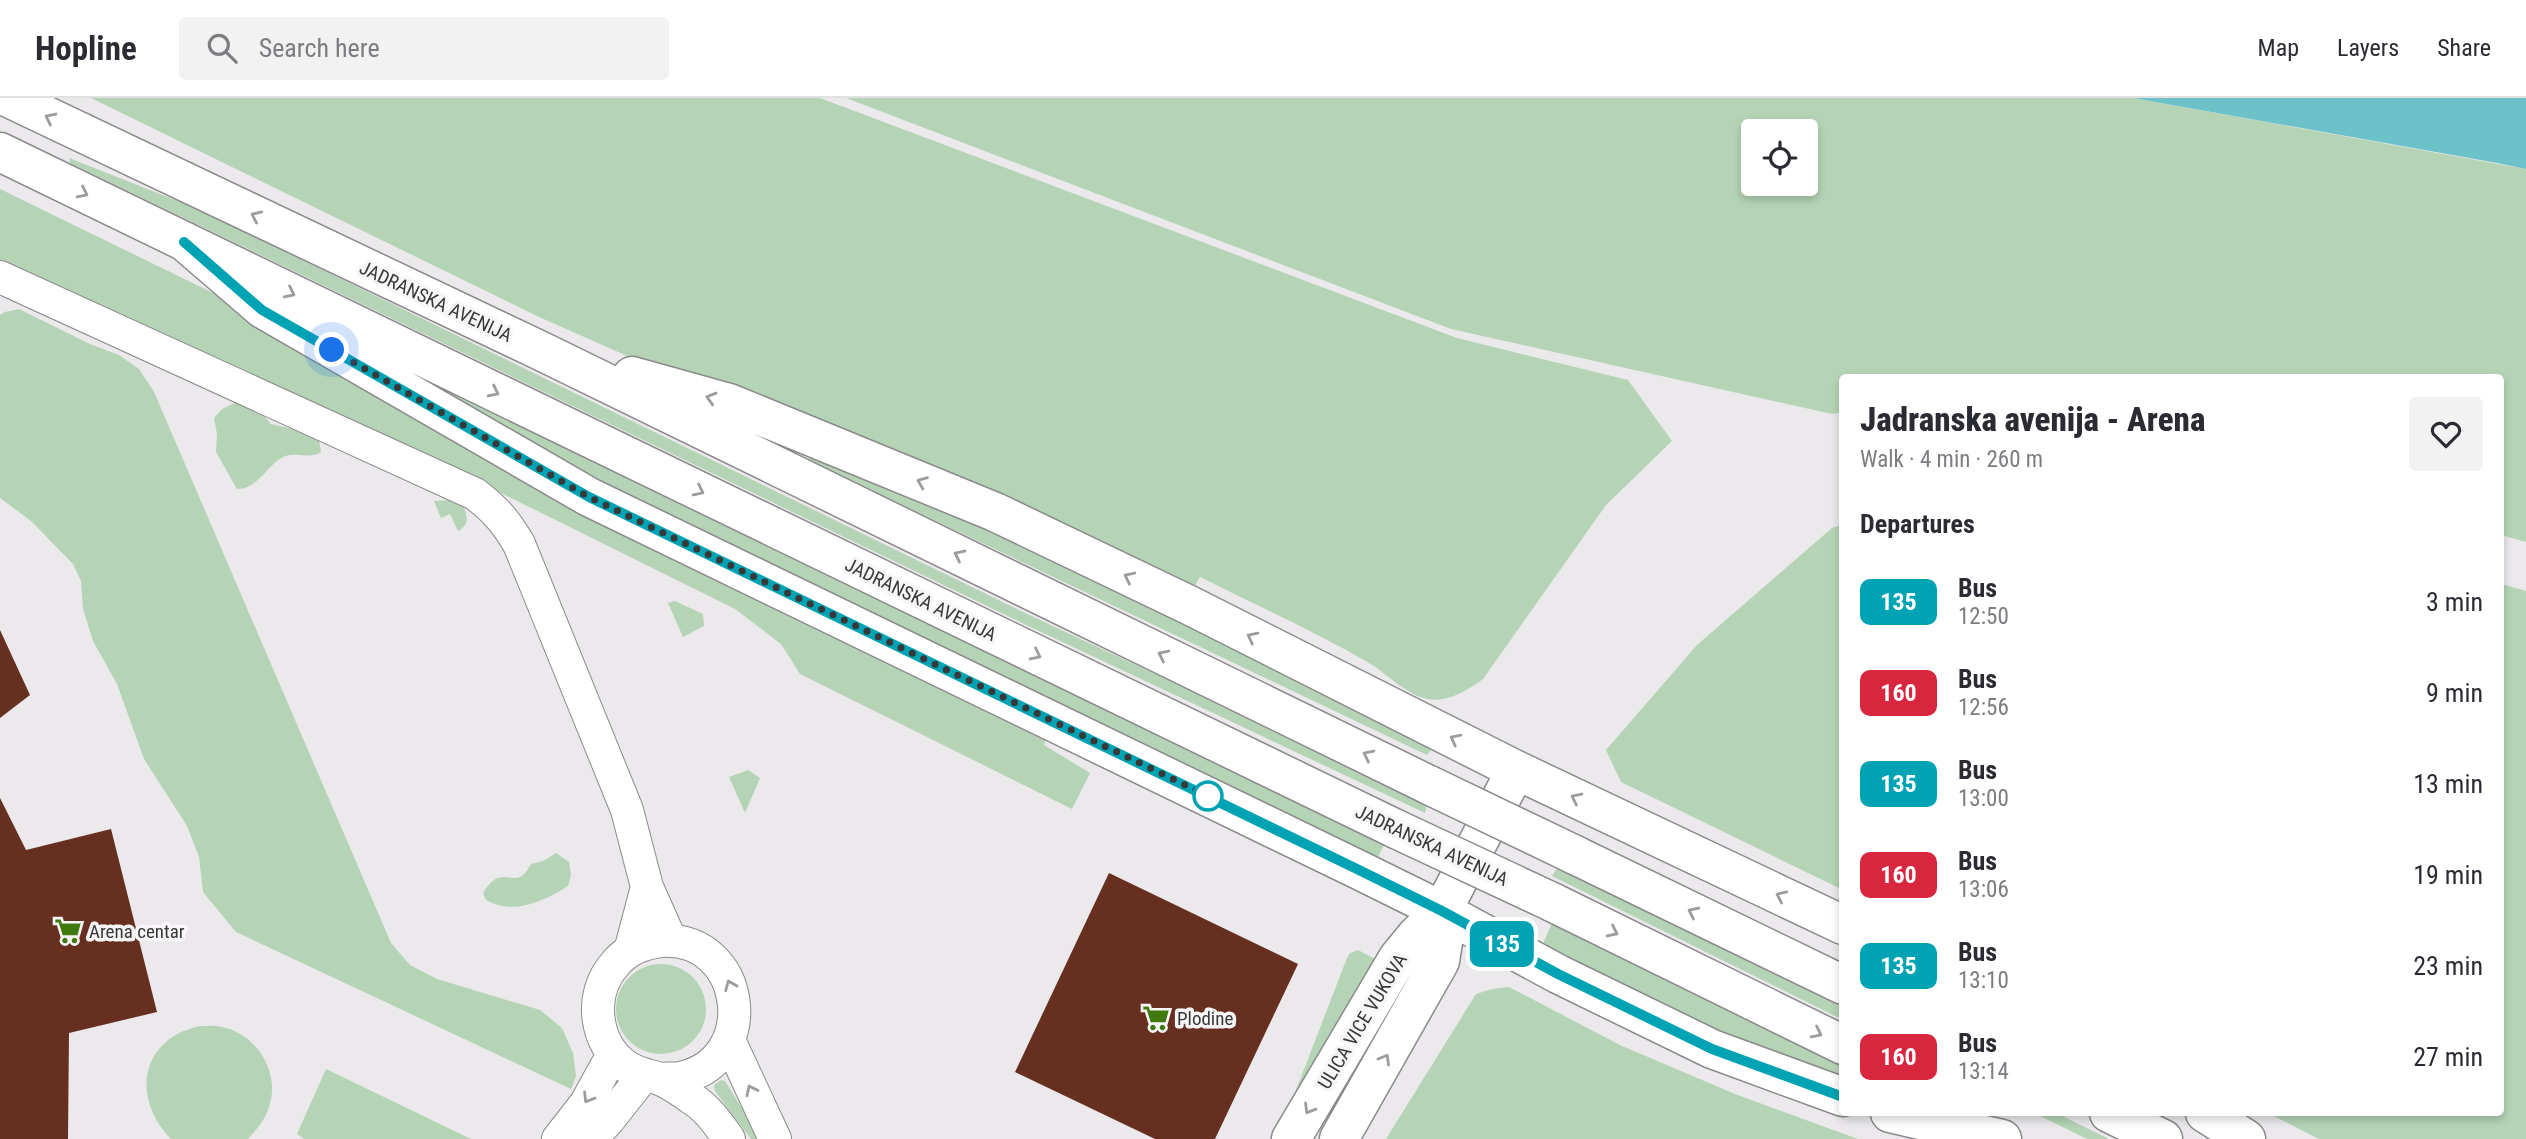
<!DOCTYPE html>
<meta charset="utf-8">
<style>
:root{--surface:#fff;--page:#f2f2f3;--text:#2b2b33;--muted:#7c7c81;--line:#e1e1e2}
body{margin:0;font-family:"Roboto Condensed",sans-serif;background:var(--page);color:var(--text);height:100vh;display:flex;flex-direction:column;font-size:26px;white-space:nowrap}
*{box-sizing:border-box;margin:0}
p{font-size:23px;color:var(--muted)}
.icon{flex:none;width:38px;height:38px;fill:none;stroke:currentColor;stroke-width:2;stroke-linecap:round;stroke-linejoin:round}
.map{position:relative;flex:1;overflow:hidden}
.panel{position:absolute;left:1839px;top:276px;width:665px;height:742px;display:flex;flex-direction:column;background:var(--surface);border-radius:7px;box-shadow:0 4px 10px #0003}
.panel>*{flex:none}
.badge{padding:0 14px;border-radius:10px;font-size:24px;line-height:46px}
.tools{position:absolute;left:1741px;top:21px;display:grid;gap:14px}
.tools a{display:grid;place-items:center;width:77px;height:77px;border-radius:7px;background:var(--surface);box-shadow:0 4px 10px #0003;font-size:35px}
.you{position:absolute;width:35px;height:35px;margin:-18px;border:5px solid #fff;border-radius:50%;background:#1a73e8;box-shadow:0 0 0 10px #1a73e833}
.map>.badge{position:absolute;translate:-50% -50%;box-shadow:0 0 0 4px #fff}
h2{padding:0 21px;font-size:26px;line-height:63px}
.round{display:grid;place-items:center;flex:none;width:74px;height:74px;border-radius:7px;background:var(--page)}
.headline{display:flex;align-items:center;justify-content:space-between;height:119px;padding:0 21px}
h1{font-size:33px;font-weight:800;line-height:52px}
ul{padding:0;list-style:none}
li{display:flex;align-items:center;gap:21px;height:91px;padding:0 21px}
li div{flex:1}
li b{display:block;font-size:26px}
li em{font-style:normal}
li .badge{min-width:77px;font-weight:700;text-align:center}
header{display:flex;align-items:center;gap:42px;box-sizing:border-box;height:98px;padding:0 35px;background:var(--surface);border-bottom:2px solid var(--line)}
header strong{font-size:33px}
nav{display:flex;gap:38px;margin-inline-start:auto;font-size:24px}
.search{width:490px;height:63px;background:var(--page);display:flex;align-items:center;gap:18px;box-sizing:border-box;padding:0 24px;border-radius:7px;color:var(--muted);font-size:26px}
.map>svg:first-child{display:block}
</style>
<header>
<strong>Hopline</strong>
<div class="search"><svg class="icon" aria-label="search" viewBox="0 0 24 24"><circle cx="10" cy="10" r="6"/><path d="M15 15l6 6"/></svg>Search here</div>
<nav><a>Map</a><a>Layers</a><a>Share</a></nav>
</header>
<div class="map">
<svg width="2526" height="1041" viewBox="0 0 2526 1041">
<rect width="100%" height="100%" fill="#ebe9ec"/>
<path fill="#b5d4b5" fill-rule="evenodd" d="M91 0H820L1457 240 1628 282 1672 343 1606 407 1483 581C1468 592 1447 605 1428 601 1406 597 1388 576 1369 565 1314 533 1256 507 1200 479L1194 489 711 289 625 257 539 219Z
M846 0H2133L2526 71V444L2501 437V280H1843V314L1832 316 1451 231ZM1754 33H1806V86H1754Z
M69 60 198 111 1023 514 1428 704 1425 715 1022 525 70 65Z
M0 91 205 191 1047 637 1044 647 1090 675 1072 711 800 576 781 546 735 511 479 384 0 162Z
M19 211 90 246 119 257 139 271 154 294 391 845 410 867 437 881 540 912 562 930 573 955 576 978 571 991 236 834 203 794 199 759 187 728 144 661 117 586 93 543 83 511 81 483 73 466 31 423 0 400V217L5 214Z
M441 288 901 512 1386 743 1374 767 562 368 435 295Z
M237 304 259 312 271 326 307 334 319 341 321 354C310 362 295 353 283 359 266 368 258 391 237 391L216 354 217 336 214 320 222 311Z
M813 351 941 410 1435 647 1427 657 808 362Z
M451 402 464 409C468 420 469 427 458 433L450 416 441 420 434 403Z
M1843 426V792L1621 684 1606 652 1697 547 1832 430Z
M2501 486 2526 493V1041H2319L2268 1015H2501Z
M675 503 703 516 704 528 683 539 668 505Z
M748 672 760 680 745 715 729 679Z
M556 755 569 764 571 777 568 788C544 803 514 818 486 802L483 795C504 760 515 798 531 766L543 763Z
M1558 769 1843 910V922L1552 778Z
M1553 823 1843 966V979L1759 954 1541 850Z
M1358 852 1381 864 1291 1005 1347 860 1350 855Z
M616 911a45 45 0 1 1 90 0a45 45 0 1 1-90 0Z
M1509 889 1620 947 1735 996 1858 1041H1386L1476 896 1492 891Z
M200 928C207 928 215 927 222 929 257 936 281 975 269 1009 265 1022 257 1031 248 1041H171C139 1009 135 959 179 935 185 932 193 930 200 928Z
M326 971 471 1041H304L297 1036Z
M721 982 725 983 761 1041H751L715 993 714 987Z
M2034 1015H2056L2109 1041H2087Z"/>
<path fill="#6dc2c9" d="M2133 0H2526V71L2497 65Z"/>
<path fill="#662f1f" d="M0 532 30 597 0 620Z
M0 700 26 752 111 731 157 914 69 935 68 1041H0Z
M1109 775 1298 866 1215 1041H1155L1015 974Z"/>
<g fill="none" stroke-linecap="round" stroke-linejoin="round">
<defs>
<path id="street" d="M0 179 475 396C496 412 506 424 519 446L627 712 647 789
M630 853 647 789 671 843
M729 942 775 1041
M659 981C666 980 674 981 680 980 763 963 746 837 661 843 644 845 626 852 615 866 588 896 594 946 627 969 637 975 647 977 657 980 669 984 683 994 694 1002 708 1011 719 1027 729 1041
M558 1041 586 1005 613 956
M590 1041 607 1024 644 977"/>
<path id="secondary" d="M9 0 539 252 1429 687
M0 54 1396 731
M184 143 263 211 589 399 1359 772 1442 813 1558 876 1712 951 1843 999
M632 278 729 305 995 414 1191 508 1516 672 1843 827
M1575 757 1843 887
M1552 804 1843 947
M1890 1015 2002 1041
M2109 1015 2163 1041
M2205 1015 2246 1041
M1291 1041 1398 860 1416 838 1442 813 1516 672
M1339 1041 1440 863 1445 832 1442 813"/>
</defs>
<use href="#street" stroke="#8b898c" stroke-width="34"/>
<use href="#secondary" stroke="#8b898c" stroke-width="41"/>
<use href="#street" stroke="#fff" stroke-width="32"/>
<use href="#secondary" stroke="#fff" stroke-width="38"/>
<defs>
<path id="secondary-bridge" d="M1429 687 1575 757
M1396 731 1552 804"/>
</defs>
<use href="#secondary-bridge" stroke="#8b898c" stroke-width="41" stroke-linecap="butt"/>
<use href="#secondary-bridge" stroke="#fff" stroke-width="38"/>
</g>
<defs><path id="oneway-chevron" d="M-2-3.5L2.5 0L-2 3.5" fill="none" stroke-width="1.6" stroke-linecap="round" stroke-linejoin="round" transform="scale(1.75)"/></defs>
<g stroke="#9c9c9c">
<use href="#oneway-chevron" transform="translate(50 20) rotate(-154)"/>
<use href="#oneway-chevron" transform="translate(83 95) rotate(26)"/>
<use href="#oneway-chevron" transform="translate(256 118) rotate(-155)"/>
<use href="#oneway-chevron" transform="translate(290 195) rotate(26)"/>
<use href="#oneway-chevron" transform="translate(494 294) rotate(26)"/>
<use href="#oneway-chevron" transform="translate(711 300) rotate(-164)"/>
<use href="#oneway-chevron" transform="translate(922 384) rotate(-158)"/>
<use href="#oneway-chevron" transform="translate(699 393) rotate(26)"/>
<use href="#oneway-chevron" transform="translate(959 457) rotate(-154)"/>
<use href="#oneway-chevron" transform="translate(1129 479) rotate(-154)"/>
<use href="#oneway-chevron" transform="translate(1252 539) rotate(-153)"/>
<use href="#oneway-chevron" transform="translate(1036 557) rotate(26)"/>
<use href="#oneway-chevron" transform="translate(1163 557) rotate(-154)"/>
<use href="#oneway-chevron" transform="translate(1455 641) rotate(-153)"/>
<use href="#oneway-chevron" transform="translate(1368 657) rotate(-154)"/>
<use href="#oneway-chevron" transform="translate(1576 700) rotate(-154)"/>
<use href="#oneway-chevron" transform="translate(1781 798) rotate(-155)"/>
<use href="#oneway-chevron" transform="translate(1693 814) rotate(-154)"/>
<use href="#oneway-chevron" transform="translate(1613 834) rotate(26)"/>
<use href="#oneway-chevron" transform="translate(730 887) rotate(-112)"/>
<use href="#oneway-chevron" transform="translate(1817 935) rotate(26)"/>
<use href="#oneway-chevron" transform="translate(1385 961) rotate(-60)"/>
<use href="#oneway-chevron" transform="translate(751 992) rotate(-116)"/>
<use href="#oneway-chevron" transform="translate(588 1000) rotate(121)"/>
<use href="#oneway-chevron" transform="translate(1309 1011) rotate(121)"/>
</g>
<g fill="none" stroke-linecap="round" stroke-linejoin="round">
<defs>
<path id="line" d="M184 144 262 212 589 399 1359 772 1442 813 1558 876 1712 951 1843 999"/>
</defs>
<use href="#line" stroke="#fff" stroke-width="16"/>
<use href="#line" stroke="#00a3b4" stroke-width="10"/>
<path stroke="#383839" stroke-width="7" stroke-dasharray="0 12.6" d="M332 252 589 399 1210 699 1208 698"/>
</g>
<defs>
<symbol id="supermarket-bare" viewBox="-9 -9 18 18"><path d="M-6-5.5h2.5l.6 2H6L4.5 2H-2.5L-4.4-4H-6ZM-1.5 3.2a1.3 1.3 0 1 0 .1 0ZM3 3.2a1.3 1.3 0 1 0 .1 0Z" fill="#40790d" stroke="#f9f6f9" stroke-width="2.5" paint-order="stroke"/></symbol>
</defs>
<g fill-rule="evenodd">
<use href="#supermarket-bare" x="49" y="814" width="38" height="38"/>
<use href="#supermarket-bare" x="1137" y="901" width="38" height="38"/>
</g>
<circle fill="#fff" stroke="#00a3b4" stroke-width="3.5" cx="1208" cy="698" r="14"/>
<g text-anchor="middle" stroke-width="7" stroke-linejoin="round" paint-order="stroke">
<g font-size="19" fill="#383839" stroke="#f9f6f9">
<text transform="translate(436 203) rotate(25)" y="7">JADRANSKA AVENIJA</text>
<text transform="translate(921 501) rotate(26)" y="7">JADRANSKA AVENIJA</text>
<text transform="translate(1432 747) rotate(25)" y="7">JADRANSKA AVENIJA</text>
<text transform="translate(1362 923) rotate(-59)" y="7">ULICA VICE VUKOVA</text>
</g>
<g font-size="19" fill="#383839" stroke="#f9f6f9" text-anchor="start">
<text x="89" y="840">Arena centar</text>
<text x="1177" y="927">Plodine</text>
</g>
</g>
</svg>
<div class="tools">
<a><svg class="icon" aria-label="locate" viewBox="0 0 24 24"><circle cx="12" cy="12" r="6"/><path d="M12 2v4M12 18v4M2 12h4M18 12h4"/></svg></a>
</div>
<div class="you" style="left:332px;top:252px"></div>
<b class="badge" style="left:1502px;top:846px;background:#00a3b4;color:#fff">135</b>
<section class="panel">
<div class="headline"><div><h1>Jadranska avenija - Arena</h1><p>Walk · 4 min · 260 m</p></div><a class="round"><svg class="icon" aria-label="heart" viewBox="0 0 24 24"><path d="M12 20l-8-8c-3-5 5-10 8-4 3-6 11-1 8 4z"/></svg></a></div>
<h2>Departures</h2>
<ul>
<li><span class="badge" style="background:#00a3b4;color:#fff">135</span><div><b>Bus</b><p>12:50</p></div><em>3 min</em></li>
<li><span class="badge" style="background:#d7263d;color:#fff">160</span><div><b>Bus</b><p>12:56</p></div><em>9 min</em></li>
<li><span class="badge" style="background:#00a3b4;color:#fff">135</span><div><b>Bus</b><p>13:00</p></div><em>13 min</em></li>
<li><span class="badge" style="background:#d7263d;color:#fff">160</span><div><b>Bus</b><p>13:06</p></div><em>19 min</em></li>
<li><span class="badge" style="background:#00a3b4;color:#fff">135</span><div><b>Bus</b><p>13:10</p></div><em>23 min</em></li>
<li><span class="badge" style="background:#d7263d;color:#fff">160</span><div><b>Bus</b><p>13:14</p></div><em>27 min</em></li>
</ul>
</section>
</div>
